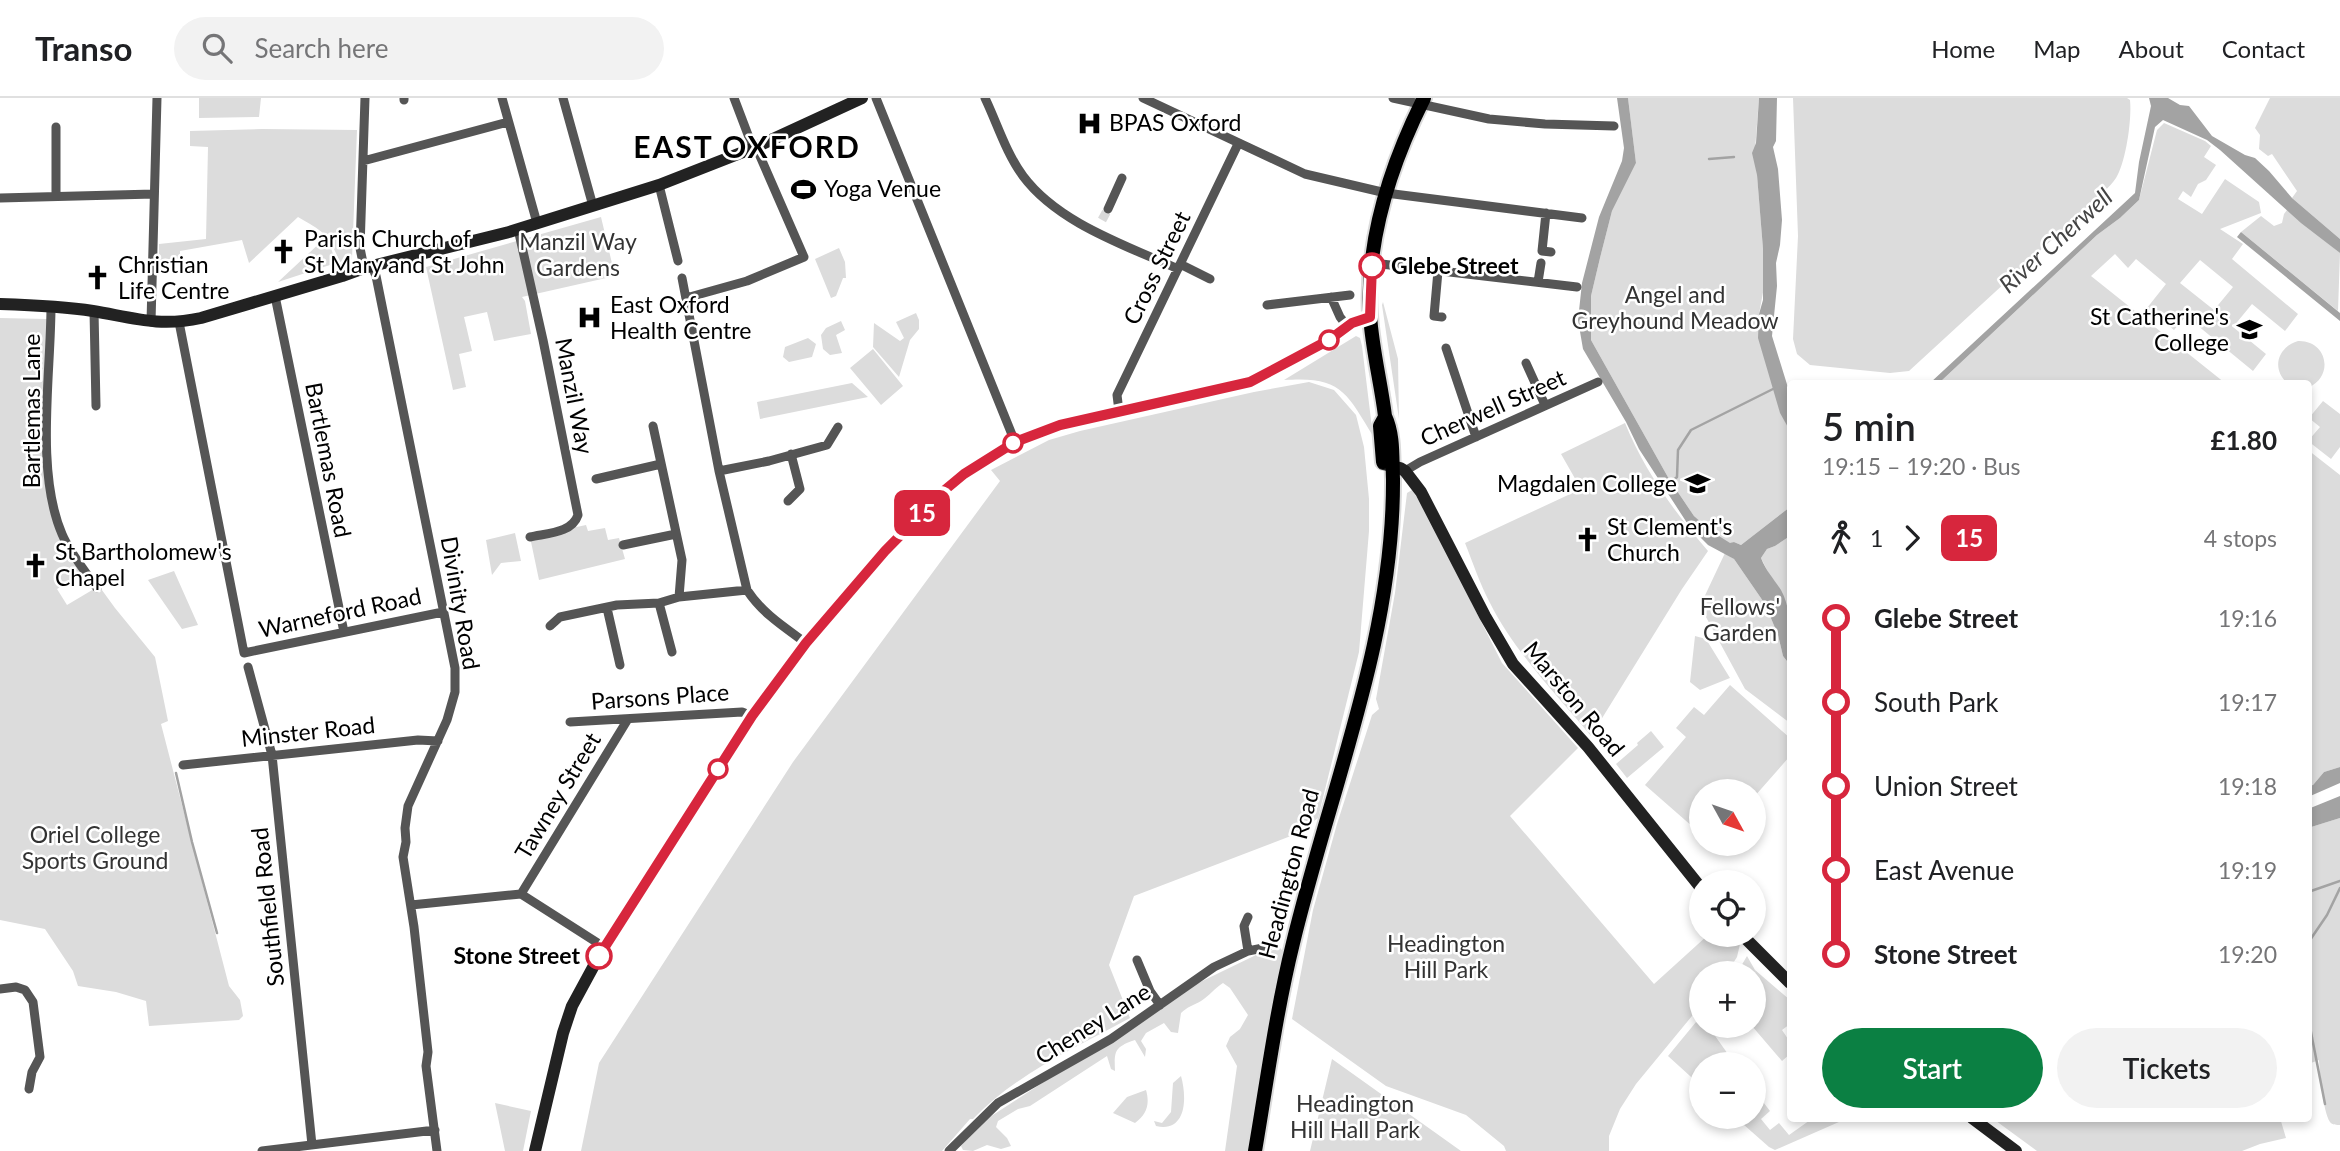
<!DOCTYPE html>
<meta charset="utf-8">
<style>
:root{--surface:#fff;--page:#f2f2f2;--text:#202124;--muted:#757577;--line:#e0e0e0;--accent:#0b8043}
body{margin:0;font-family:Lato,sans-serif;background:var(--page);color:var(--text);height:100vh;display:flex;flex-direction:column;font-size:26px;white-space:nowrap}
*{box-sizing:border-box;margin:0}
p{font-size:23px;color:var(--muted)}
.icon{flex:none;width:38px;height:38px;fill:none;stroke:currentColor;stroke-width:2;stroke-linecap:round;stroke-linejoin:round}
.map{position:relative;flex:1;overflow:hidden}
.sheet{position:absolute;left:1787px;top:282px;width:525px;height:742px;display:flex;flex-direction:column;background:var(--surface);border-radius:7px;box-shadow:0 4px 10px #0003}
.sheet>*{flex:none}
.badge{padding:0 14px;border-radius:10px;font-size:24px;line-height:46px}
.needle{width:46px;rotate:130deg}
.controls{position:absolute;left:1689px;top:681px;display:grid;gap:14px}
.controls a{display:grid;place-items:center;width:77px;height:77px;border-radius:50%;background:var(--surface);box-shadow:0 4px 10px #0003;font-size:35px}
.map>.badge{position:absolute;translate:-50% -50%;box-shadow:0 0 0 4px #fff}
.legs{display:flex;align-items:center;gap:10px;height:77px;padding:0 35px;font-size:23px}
.legs p{margin-inline-start:auto}
.summary{display:flex;align-items:center;justify-content:space-between;height:119px;padding:0 35px}
h1{font-size:38px;font-weight:600;line-height:52px}
.cta{display:flex;gap:14px;margin-top:auto;padding:14px 35px}
.cta a{flex:1;height:80px;border-radius:42px;background:var(--accent);color:#fff;font-size:28px;font-weight:600;line-height:80px;text-align:center}
.cta a+a{background:var(--page);color:var(--text)}
ul{padding:0 35px;list-style:none}
li{display:flex;align-items:center;gap:24px;height:84px;font-size:26px}
li i{display:grid;place-items:center;width:10px;height:100%;margin:0 9px;background:currentColor}
li i::after{content:'';width:18px;height:18px;margin:-9px;border:5px solid;border-radius:50%;background:var(--surface)}
li p{margin-inline-start:auto}
li:first-child i{background:linear-gradient(#0000 50%,currentColor 0)}
li:last-child i{background:linear-gradient(currentColor 50%,#0000 0)}
header{display:flex;align-items:center;gap:42px;box-sizing:border-box;height:98px;padding:0 35px;background:var(--surface);border-bottom:2px solid var(--line)}
header strong{font-size:33px}
nav{display:flex;gap:38px;margin-inline-start:auto;font-size:24px}
.search{width:490px;height:63px;background:var(--page);display:flex;align-items:center;gap:18px;box-sizing:border-box;padding:0 24px;border-radius:38px;color:var(--muted);font-size:26px}
.map>svg:first-child{display:block}
</style>
<header>
<strong>Transo</strong>
<div class="search"><svg class="icon" aria-label="search" viewBox="0 0 24 24"><circle cx="10" cy="10" r="6"/><path d="M15 15l6 6"/></svg>Search here</div>
<nav><a>Home</a><a>Map</a><a>About</a><a>Contact</a></nav>
</header>
<div class="map">
<svg width="2340" height="1053" viewBox="0 0 2340 1053">
<rect width="100%" height="100%" fill="#fff"/>
<path fill="#dcdcdc" fill-rule="evenodd" d="M199 0H261L259 19 199 20Z
M1628 0H1759L1755 52 1763 151 1764 189 1759 216 1780 314 1790 333V409L1741 447 1734 444 1730 446 1711 434 1694 418 1669 381 1591 242V198L1600 160 1612 113 1636 65Z
M1793 0H2127L2130 2C2132 21 2126 64 2116 80 2113 85 2108 89 2105 93L1909 273 1890 275 1810 267 1797 256 1793 241 1798 138Z
M2270 0H2340V141L2292 100 2297 93 2272 56 2268 58 2259 51 2260 37 2255 30Z
M2164 25 2205 43 2211 48 2204 59 2216 67 2206 82 2198 86 2191 99 2183 93 2178 101 2202 116 2225 81 2259 104 2261 115 2220 131 2243 146 2232 161 2298 216 2285 233 2252 206 2233 229 2266 256 2253 273 2186 218 2174 232 2147 210 2166 186 2136 161 2128 170 2115 156 2091 178 2225 285H1939L2097 137 2120 120 2139 102 2157 32ZM2200 162 2233 189 2214 212 2180 185Z
M262 31 357 32 352 161 340 165C329 136 324 134 298 119L249 165 242 142 180 153V163L159 162V146L206 141 208 49 190 48V33Z
M2287 112 2340 155 2338 213 2241 134 2261 118 2274 128 2282 125 2284 116Z
M601 119 615 178 522 199 525 203 531 236 494 243 487 214 464 219 472 253 459 256 466 289 453 292 426 169Z
M323 142 331 150 336 165 278 184Z
M839 150 845 164 846 180H843L836 198 831 200 815 161Z
M1383 204 1398 261 1399 321 1382 207Z
M916 215 919 222V231L910 242 899 279 873 249 874 225 900 243 904 240 896 224Z
M0 220 47 221 46 283 53 418 84 475 57 491 67 507 99 488 115 510 155 559 168 623 161 626 229 888 240 902 243 918 239 922 149 928 146 903 116 894 78 888 73 873 45 831 0 822Z
M841 223 845 232 836 237 842 255 830 257 823 251 821 237 826 230Z
M1356 238 1360 240 1362 248 1373 338C1346 293 1340 278 1284 282Z
M808 240 816 246 812 259 789 264 783 259 785 249Z
M2298 243C2327 242 2335 278 2308 290V285H2287C2271 270 2278 249 2298 243Z
M873 251 903 288 881 307 850 270Z
M1309 284 1334 292 1356 317 1364 349 1369 401V433L1359 554 1318 720 1296 736 1134 798 1109 867 1130 920C1077 949 1016 976 973 1021H970L942 1053H581L599 965 793 664 1000 383 991 372 1049 342 1080 333 1254 294Z
M852 285 868 299 760 321 757 304Z
M2323 303 2340 316V349L2331 361 2308 343 2320 329 2309 320Z
M1625 325C1644 372 1675 415 1708 453L1682 491 1591 638C1558 598 1513 552 1490 505 1480 486 1473 465 1465 445L1581 391 1561 356Z
M2308 352 2340 377V669L2324 674 2313 687 2308 688Z
M1412 392 1424 410 1502 565 1578 650 1510 718 1654 886 1708 837H1731L1740 846 1737 859 1727 875H1701V907L1636 986 1620 1011 1609 1038V1053H1506L1504 1048 1466 1017 1386 988 1292 921 1313 812 1337 726 1372 617 1379 611 1376 601 1395 495 1407 395Z
M586 427 588 433 605 430 608 442 619 440 625 461 539 482 530 439Z
M515 435 521 463 501 465 492 477 486 442Z
M1790 438V526L1783 497 1772 482 1761 460 1767 451 1775 448Z
M1725 455 1734 461 1765 506 1778 537 1783 558 1790 567V625L1745 591 1700 508Z
M174 473 198 527 182 531 148 482Z
M1695 538 1706 541 1730 580 1700 592 1690 584Z
M1730 587 1790 640V658L1754 699V693H1701V736L1645 687 1686 639 1676 630 1694 609 1704 617Z
M1651 633 1664 649 1627 680 1616 666 1638 647 1637 645Z
M2340 720V1027C2337 1027 2332 1027 2330 1024 2323 1013 2320 977 2319 962L2311 965 2308 969V730Z
M1280 850 1285 855 1249 1053H1225L1237 968 1226 948 1230 939 1240 931 1248 917 1230 890 1223 885C1215 890 1209 898 1201 903 1194 907 1187 909 1181 915L1178 935 1171 934 1164 925 1146 935 1141 943 1146 951 1145 959 1135 942C1115 949 1114 952 1115 973L1111 971 1107 958 1030 1008 1018 1011 998 1023 996 1029 1007 1040 1011 1048 1001 1051 987 1047 973 1053 963 1052 961 1048 979 1026 1192 888 1256 857Z
M1747 858 1755 872 1790 902V926L1782 932 1790 944V956L1782 963 1752 928 1754 875H1737Z
M1701 918V928H1723L1713 935 1735 966H1701V988L1668 958Z
M1332 961 1461 1053H1310Z
M1181 978C1187 999 1187 1035 1156 1028L1154 1023 1162 1025 1171 1014 1173 985Z
M1146 992C1150 1006 1147 1016 1135 1025L1113 1015 1127 999Z
M1754 992 1770 1013 1761 1021 1770 1032 1779 1025 1789 1037 1813 1020H1848L1775 1052 1769 1049 1735 1019 1754 1018Z
M495 1005 531 1013 523 1053H505Z
M1992 1020H2280L2286 1040 2260 1046 2242 1053H2037Z"/>
<path fill="#a3a3a3" d="M1617 0H1628L1636 65 1612 113 1600 160 1591 198V242L1669 381 1694 418 1711 433 1730 445 1734 444 1741 447 1790 409V438L1775 448 1767 451 1761 460C1766 473 1774 481 1781 492 1793 514 1790 542 1790 567L1783 558 1778 537 1765 506 1734 461 1708 447 1689 428 1639 351 1626 324 1583 251 1578 222 1582 185 1599 119 1622 63 1624 50Z
M1759 0H1777L1776 43 1773 49 1778 71 1782 122 1780 147 1776 165 1777 188 1772 238 1790 296V333L1780 315 1758 240 1759 216 1763 202V151L1757 77 1752 55 1756 45Z
M2149 0H2168L2180 7 2189 8 2212 38 2245 57 2255 60 2269 73 2292 100 2340 141V155L2301 125 2220 52 2207 42 2163 22 2155 29 2139 102 2120 120 2097 137 1939 285H1930L2135 95 2139 64 2151 8Z
M2241 134 2340 215V223L2237 139Z
M2340 669V685L2308 699V688L2313 687 2324 674Z
M2340 698V720L2308 730V711Z"/>
<g fill="none" stroke-linecap="round" stroke-linejoin="round">
<path stroke="#a3a3a3" stroke-width="2.5" d="M1709 61 1734 59
M1670 385 1677 379 1678 352 1691 332 1775 290
M176 675 192 744 217 835
M2308 788 2311 793 2340 783
M2308 845 2327 817 2340 790
M2308 919 2325 1006"/>
<path stroke="#d9d9d9" stroke-width="9" stroke-dasharray="9 4.5" stroke-linecap="butt" d="M1102 122 1108 111"/>
<defs>
<path id="primary" d="M1383 364 1380 328 1385 319
M1255 1053C1267 983 1276 914 1293 845 1330 691 1394 541 1393 381 1392 360 1394 337 1385 318 1381 285 1372 251 1370 217 1366 143 1391 66 1424 0"/>
</defs>
<use href="#primary" stroke="#dbdbdb" stroke-width="18"/>
<path stroke="#555" stroke-width="9" d="M404 0V2
M502 0 537 125
M563 0 593 108
M734 0 753 50
M876 0 1015 344
M985 0C997 25 1006 55 1023 78 1058 125 1125 147 1178 171
M1143 0 1305 76 1386 95 1582 120
M1393 0 1489 21 1545 26 1614 28
M56 29V98
M363 63 508 24
M659 87 678 163
M0 100 154 96
M1108 111 1122 80
M1546 115 1542 153 1551 154
M518 131 543 242 578 417C572 435 548 435 530 439
M1373 165 1577 189
M1180 166 1210 181
M372 168 376 178 455 570V594L447 622 408 708 405 730 406 744 403 759 414 829 428 954 426 968 437 1053
M364 170 360 150 365 0
M1438 173 1434 218 1442 219
M682 180 719 373 747 492C762 515 784 529 806 545
M1538 184 1541 165
M275 198 344 534
M1331 199 1340 219 1347 228
M686 200 747 183 804 159 756 49
M1267 207 1350 197
M51 208C51 276 35 373 62 436 70 455 85 473 97 490
M94 213 96 308
M151 224 157 0
M179 224 244 555 443 514
M1446 250 1476 339
M1526 265 1545 307
M1119 313 1117 297 1238 46
M653 328 682 462 679 499
M719 373 769 363 827 347 838 329
M1405 373 1420 364 1598 284
M596 381 661 366
M788 403 800 391 791 356
M623 447 676 436
M659 505 672 554
M607 510 620 567
M550 528 560 519 617 507 659 505 679 499 747 492
M248 569 272 657 312 1047
M570 624 742 614 752 618
M183 667 418 642 438 643
M521 796 628 621
M411 807 521 796 604 849
M1248 819 1244 828 1248 853
M1137 862 1150 893 1160 907
M0 891 16 889 25 892 33 904 40 959 32 974 29 991
M262 1053 435 1032
M949 1053 998 1005 1111 941 1214 869 1248 853 1268 849"/>
<path stroke="#222" stroke-width="12" d="M0 206C31 207 62 208 93 213 134 220 159 229 201 220L342 178 364 170 509 134 659 87 756 49 862 0
M1383 366 1400 370 1405 373 1421 394 1485 518 1513 566 1588 649 1701 790
M1741 836 1790 885
M1972 1020 2016 1053
M535 1053 563 935 572 908 604 849 752 618 810 540 871 468 926 411 964 376 1015 344 1060 327 1250 284 1329 242 1352 225 1370 219"/>
<use href="#primary" stroke="#000" stroke-width="14"/>
</g>
<g fill="none" stroke-linecap="round" stroke-linejoin="round">
<defs>
<path id="line-1" d="M599 858 752 618 806 545 885 453 946 391 964 376 1015 344 1060 327 1250 284 1329 242 1352 225 1370 219 1372 168"/>
</defs>
<use href="#line-1" stroke="#fff" stroke-width="16"/>
<use href="#line-1" stroke="#d7263d" stroke-width="10"/>
</g>
<defs>
<symbol id="hospital-bare" viewBox="-9 -9 18 18"><path d="M-5-5h3v3.5h4V-5h3V5h-3V1.5h-4V5h-3Z" fill="#000" stroke="#fff" stroke-width="2.5" paint-order="stroke"/></symbol>
<symbol id="stadium-bare" viewBox="-9 -9 18 18"><path d="M0-5a6.5 5 0 1 0 0 10a6.5 5 0 1 0 0-10ZM-3.5-1.8h7v3.6h-7Z" fill="#000" stroke="#fff" stroke-width="2.5" paint-order="stroke"/></symbol>
<symbol id="church-bare" viewBox="-9 -9 18 18"><path d="M-1.2-6h2.4v3.5h3.3v2.4h-3.3V6h-2.4V-.1h-3.3v-2.4h3.3Z" fill="#000" stroke="#fff" stroke-width="2.5" paint-order="stroke"/></symbol>
<symbol id="university-bare" viewBox="-9 -9 18 18"><path d="M0-5L7-2L0 1L-7-2ZM-4 1L0 2.5L4 1V4Q0 6-4 4Z" fill="#000" stroke="#fff" stroke-width="2.5" paint-order="stroke"/></symbol>
</defs>
<g fill-rule="evenodd">
<use href="#hospital-bare" x="1072" y="8" width="35" height="35"/>
<use href="#stadium-bare" x="786" y="74" width="35" height="35"/>
<use href="#church-bare" x="266" y="136" width="35" height="35"/>
<use href="#church-bare" x="80" y="162" width="35" height="35"/>
<use href="#hospital-bare" x="572" y="202" width="35" height="35"/>
<use href="#university-bare" x="2232" y="214" width="35" height="35"/>
<use href="#university-bare" x="1680" y="368" width="35" height="35"/>
<use href="#church-bare" x="1570" y="424" width="35" height="35"/>
<use href="#church-bare" x="18" y="450" width="35" height="35"/>
</g>
<g fill="#fff" stroke="#d7263d" stroke-width="3.5">
<circle cx="1372" cy="168" r="12"/>
<circle cx="1329" cy="242" r="9"/>
<circle cx="1013" cy="345" r="9"/>
<circle cx="718" cy="671" r="9"/>
<circle cx="599" cy="858" r="12"/>
</g>
<g text-anchor="middle" stroke-width="5" stroke-linejoin="round" paint-order="stroke">
<g font-size="23" fill="#000" stroke="#fff" text-anchor="start">
<text x="1109" y="33">BPAS Oxford</text>
<text x="824" y="99">Yoga Venue</text>
<text x="304" y="149">Parish Church of<tspan x="304" dy="26">St Mary and St John</tspan></text>
<text x="118" y="175">Christian<tspan x="118" dy="26">Life Centre</tspan></text>
<text x="610" y="215">East Oxford<tspan x="610" dy="26">Health Centre</tspan></text>
<text x="2229" y="227" text-anchor="end">St Catherine's<tspan x="2229" dy="26">College</tspan></text>
<text x="1677" y="394" text-anchor="end">Magdalen College</text>
<text x="1607" y="437">St Clement's<tspan x="1607" dy="26">Church</tspan></text>
<text x="55" y="462">St Bartholomew's<tspan x="55" dy="26">Chapel</tspan></text>
</g>
<g font-size="23" fill="#333" stroke="#fff">
<text x="578" y="152">Manzil Way<tspan x="578" dy="26">Gardens</tspan></text>
<text x="1675" y="205">Angel and<tspan x="1675" dy="26">Greyhound Meadow</tspan></text>
<text x="1740" y="517">Fellows'<tspan x="1740" dy="26">Garden</tspan></text>
<text x="95" y="745">Oriel College<tspan x="95" dy="26">Sports Ground</tspan></text>
<text x="1446" y="854">Headington<tspan x="1446" dy="26">Hill Park</tspan></text>
<text x="1355" y="1014">Headington<tspan x="1355" dy="26">Hill Hall Park</tspan></text>
</g>
<g font-size="23" font-weight="bold" fill="#000" stroke="#fff" text-anchor="start">
<text x="1391" y="176">Glebe Street</text>
<text x="580" y="866" text-anchor="end">Stone Street</text>
</g>
<g font-size="23" fill="#000" stroke="#fff">
<text transform="translate(1157 170) rotate(-64)" y="8">Cross Street</text>
<text transform="translate(574 298) rotate(79)" y="8">Manzil Way</text>
<text transform="translate(1493 310) rotate(-24)" y="8">Cherwell Street</text>
<text transform="translate(32 313) rotate(-90)" y="8">Bartlemas Lane</text>
<text transform="translate(328 362) rotate(79)" y="8">Bartlemas Road</text>
<text transform="translate(460 505) rotate(80)" y="8">Divinity Road</text>
<text transform="translate(340 515) rotate(-12)" y="8">Warneford Road</text>
<text transform="translate(660 599) rotate(-4)" y="8">Parsons Place</text>
<text transform="translate(1574 601) rotate(50)" y="8">Marston Road</text>
<text transform="translate(308 634) rotate(-6)" y="8">Minster Road</text>
<text transform="translate(558 698) rotate(-59)" y="8">Tawney Street</text>
<text transform="translate(1289 776) rotate(-75)" y="8">Headington Road</text>
<text transform="translate(268 809) rotate(-96)" y="8">Southfield Road</text>
<text transform="translate(1093 926) rotate(-32)" y="8">Cheney Lane</text>
</g>
<g font-size="24" font-style="italic" fill="#444" stroke="#fff">
<text transform="translate(2056 143) rotate(-42)" y="8">River Cherwell</text>
</g>
<g font-size="30" font-weight="bold" letter-spacing="2" fill="#000" stroke="#fff">
<text x="747" y="60">EAST OXFORD</text>
</g>
</g>
</svg>
<div class="controls">
<a><svg class="needle" viewBox="-14 -14 28 28"><path d="M0-13l5 13h-10z" fill="#e53935"/><path d="M0 13l5-13h-10z" fill="#757577"/></svg></a>
<a><svg class="icon" aria-label="locate" viewBox="0 0 24 24"><circle cx="12" cy="12" r="6"/><path d="M12 2v4M12 18v4M2 12h4M18 12h4"/></svg></a>
<a>+</a>
<a>−</a>
</div>
<b class="badge" style="left:922px;top:415px;background:#d7263d;color:#fff">15</b>
<section class="sheet">
<div class="summary"><div><h1>5 min</h1><p>19:15 – 19:20 · Bus</p></div><b>£1.80</b></div>
<div class="legs"><svg class="icon" aria-label="walk" viewBox="0 0 24 24"><circle cx="13" cy="4" r="2"/><path d="M13 8l-2 6 4 7M11 14l-3 7M7 12l3-4h3l4 4"/></svg>1<svg class="icon" aria-label="forward" viewBox="0 0 24 24"><path d="M9 5l7 7-7 7"/></svg><b class="badge" style="background:#d7263d;color:#fff">15</b><p>4 stops</p></div>
<ul>
<li><i style="color:#d7263d"></i><b>Glebe Street</b><p>19:16</p></li>
<li><i style="color:#d7263d"></i><span>South Park</span><p>19:17</p></li>
<li><i style="color:#d7263d"></i><span>Union Street</span><p>19:18</p></li>
<li><i style="color:#d7263d"></i><span>East Avenue</span><p>19:19</p></li>
<li><i style="color:#d7263d"></i><b>Stone Street</b><p>19:20</p></li>
</ul>
<div class="cta"><a>Start</a><a>Tickets</a></div>
</section>
</div>
